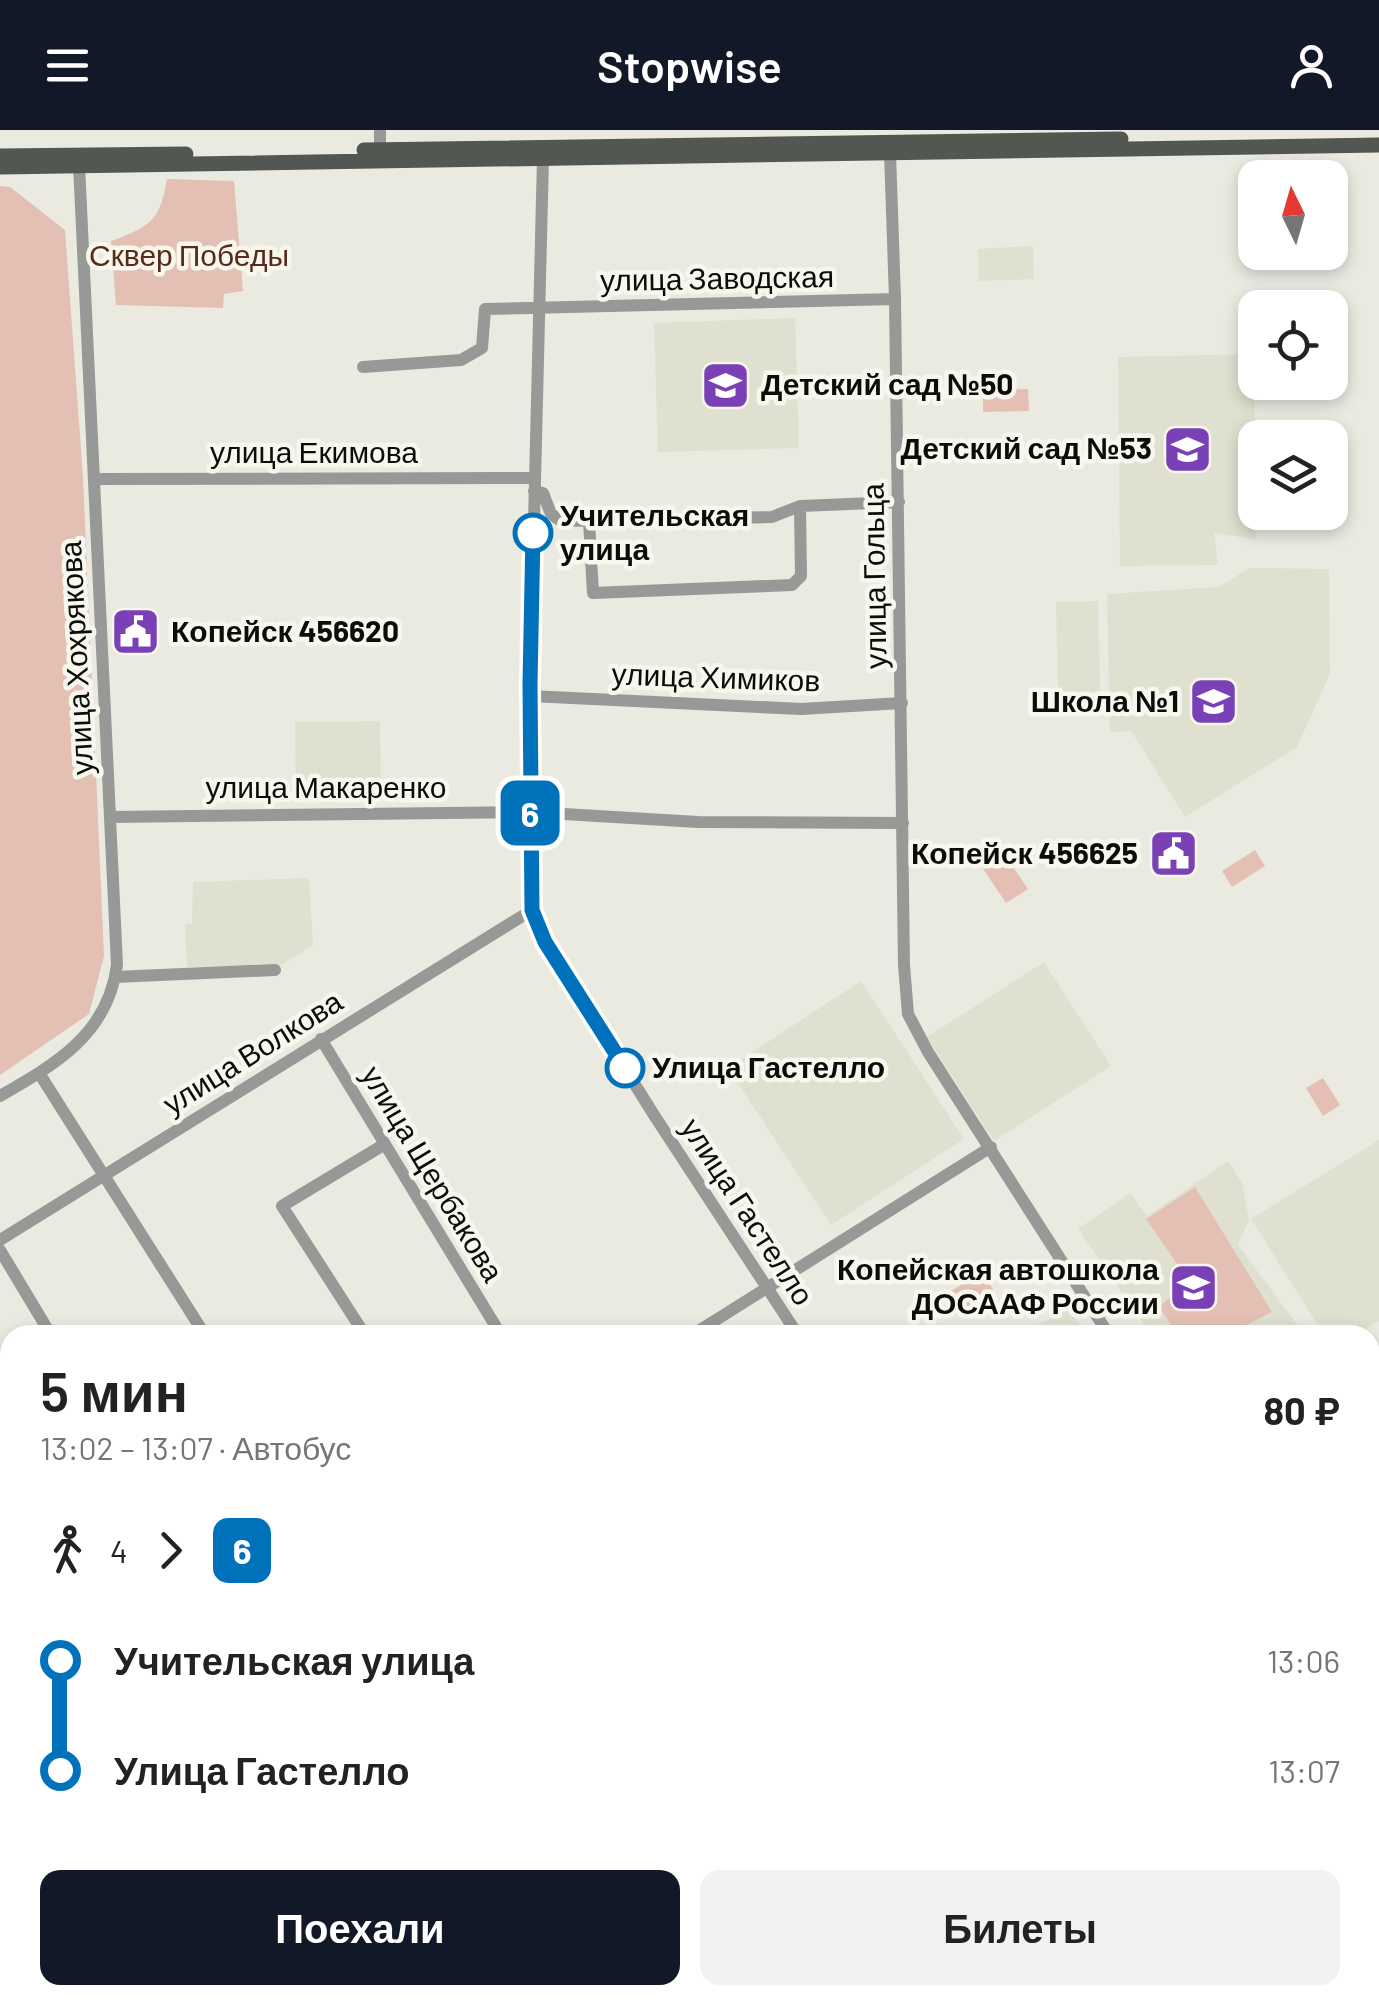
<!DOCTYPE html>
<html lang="ru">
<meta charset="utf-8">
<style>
:root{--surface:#fff;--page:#f2f2f2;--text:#222;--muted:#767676;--accent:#111827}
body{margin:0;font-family:Barlow,sans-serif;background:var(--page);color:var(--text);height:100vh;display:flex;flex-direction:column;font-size:38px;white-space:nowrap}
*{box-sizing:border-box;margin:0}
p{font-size:32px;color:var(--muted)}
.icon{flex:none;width:55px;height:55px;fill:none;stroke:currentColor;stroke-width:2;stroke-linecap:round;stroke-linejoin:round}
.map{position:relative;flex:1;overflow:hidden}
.drawer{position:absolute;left:0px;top:1195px;width:1380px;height:680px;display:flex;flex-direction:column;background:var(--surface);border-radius:30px 30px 0 0;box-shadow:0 5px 15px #0003}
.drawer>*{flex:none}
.badge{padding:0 20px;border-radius:15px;font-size:35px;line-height:65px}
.needle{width:65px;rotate:355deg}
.controls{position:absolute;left:1238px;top:30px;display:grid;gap:20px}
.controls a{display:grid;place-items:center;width:110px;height:110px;border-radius:20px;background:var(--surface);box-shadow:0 5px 15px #0003;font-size:50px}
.map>.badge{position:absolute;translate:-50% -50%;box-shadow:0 0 0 5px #fff}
.legs{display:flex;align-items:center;gap:15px;height:110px;padding:0 40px;font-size:32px}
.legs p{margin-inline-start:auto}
.head{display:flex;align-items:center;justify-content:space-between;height:170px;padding:0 40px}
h1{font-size:55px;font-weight:600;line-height:75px}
.cta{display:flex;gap:20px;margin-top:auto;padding:20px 40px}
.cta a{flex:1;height:115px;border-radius:20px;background:var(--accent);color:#fff;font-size:40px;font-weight:600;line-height:115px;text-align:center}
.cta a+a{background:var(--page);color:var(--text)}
ul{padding:0 40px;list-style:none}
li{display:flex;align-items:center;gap:35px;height:110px;font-size:38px}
li i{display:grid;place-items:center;width:15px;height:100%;margin:0 12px;background:currentColor}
li i::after{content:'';width:25px;height:25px;margin:-12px;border:8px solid;border-radius:50%;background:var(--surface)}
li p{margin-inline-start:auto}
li:first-child i{background:linear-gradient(#0000 50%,currentColor 0)}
li:last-child i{background:linear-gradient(currentColor 50%,#0000 0)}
header{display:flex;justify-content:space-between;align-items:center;height:130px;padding:0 40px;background:var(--accent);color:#fff;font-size:45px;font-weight:600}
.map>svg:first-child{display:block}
</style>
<header><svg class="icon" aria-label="menu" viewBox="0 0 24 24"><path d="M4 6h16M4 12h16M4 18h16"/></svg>Stopwise<svg class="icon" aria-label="person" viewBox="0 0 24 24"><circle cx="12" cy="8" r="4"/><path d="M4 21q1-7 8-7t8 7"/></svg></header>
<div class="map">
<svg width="1379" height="1875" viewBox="0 0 1379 1875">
<rect width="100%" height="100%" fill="#eaeae1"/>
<path fill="#dfe0cf" d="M1033 116 1034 149 979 151 978 119Z
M795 188 799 318 658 322 654 193Z
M1254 224 1256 409 1214 403 1218 435 1120 436 1118 227Z
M1249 438 1329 439 1330 544 1297 617 1185 687 1131 601 1110 602 1107 464 1219 457Z
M1098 471 1100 562 1058 563 1056 472Z
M380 591 381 670 296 671 295 592Z
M309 748 313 815 282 835 187 837 185 794H192L193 752Z
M1044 832 1111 936 994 1011 927 907Z
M861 851 964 1009 831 1095 728 938Z
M1379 1010V1191L1356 1205H1324L1251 1089Z
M1228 1031 1242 1053 1249 1090 1238 1115 1305 1205H1138L1147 1198 1078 1099 1130 1063 1147 1086Z
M1068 1177 1086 1205H1023Z
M10 1654V1865H353V1875H0V1660Z"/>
<path fill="#e3c0b3" d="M167 49 234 51 243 161 224 164 223 178 116 175 111 111C150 97 160 91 167 49Z
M0 56 10 57 65 100 83 347 104 826 89 884 0 945Z
M1028 259 1029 281 983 282V260Z
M997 713 1028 759 1006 773 975 727Z
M1255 720 1265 736 1232 757 1222 741Z
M1323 948 1340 975 1323 986 1306 958Z
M1195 1057 1272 1182 1227 1205H1178L1159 1177 1189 1151 1146 1089Z
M982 1142 994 1161 955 1185 943 1166Z"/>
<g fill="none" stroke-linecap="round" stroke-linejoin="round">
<path stroke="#969995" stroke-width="12" d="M380 20V0
M890 23 895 169 904 835 908 884 928 922 1109 1205
M543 28 530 553 532 780 545 811 654 985 798 1205
M363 237 461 230 482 218 485 179 895 169
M94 349 534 348
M534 361 543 363 551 384 561 391 772 387 800 376 899 372
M589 391 593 463 792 455 801 446 800 376
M530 566 801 579 902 573
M110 687 530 682 698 692 903 693
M115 847 275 840
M321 909 501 1205
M39 943 205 1205
M0 966C56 934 108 904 117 835L79 35
M0 1110 532 780
M0 1120 51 1205
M365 1205 282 1076 385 1014
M692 1205 991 1017
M1370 1328 1379 1329
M1370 1568 1379 1570
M0 1646 10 1640
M482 1865 505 1875
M1158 1865 1159 1875
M1274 1865 1275 1875
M953 1875 956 1865"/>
<path stroke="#525751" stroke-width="15" d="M364 20 1121 9
M0 26 186 24
M0 37 1379 15"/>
</g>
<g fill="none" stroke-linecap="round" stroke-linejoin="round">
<defs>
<path id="line-1" d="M533 403 530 554 532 780 545 812 625 938"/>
</defs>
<use href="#line-1" stroke="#fff" stroke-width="22"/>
<use href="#line-1" stroke="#0072bc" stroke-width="15"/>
</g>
<defs>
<symbol id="school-square" viewBox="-11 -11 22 22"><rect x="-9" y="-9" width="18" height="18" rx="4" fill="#7a41b7" stroke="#f7f7ee"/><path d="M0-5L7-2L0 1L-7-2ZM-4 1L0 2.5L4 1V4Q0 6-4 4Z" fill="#fff"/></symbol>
<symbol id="civic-square" viewBox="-11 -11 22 22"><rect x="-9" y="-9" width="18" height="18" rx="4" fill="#7a41b7" stroke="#f7f7ee"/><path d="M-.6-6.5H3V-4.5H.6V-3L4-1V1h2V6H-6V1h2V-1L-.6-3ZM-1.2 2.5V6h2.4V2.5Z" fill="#fff"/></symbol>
<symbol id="university-square" viewBox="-11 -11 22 22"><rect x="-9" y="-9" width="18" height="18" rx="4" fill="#7a41b7" stroke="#f7f7ee"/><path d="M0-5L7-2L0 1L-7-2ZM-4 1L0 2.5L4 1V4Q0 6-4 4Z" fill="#fff"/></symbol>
</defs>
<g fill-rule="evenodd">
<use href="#school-square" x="698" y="228" width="55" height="55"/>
<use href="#school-square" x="1160" y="292" width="55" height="55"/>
<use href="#civic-square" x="108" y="474" width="55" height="55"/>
<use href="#school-square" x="1186" y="544" width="55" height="55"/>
<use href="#civic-square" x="1146" y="696" width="55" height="55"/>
<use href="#university-square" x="1166" y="1130" width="55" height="55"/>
</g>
<g fill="#fff" stroke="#0072bc" stroke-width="5">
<circle cx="533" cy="403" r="18"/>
<circle cx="625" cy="938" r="18"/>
</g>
<g text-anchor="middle" stroke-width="9" stroke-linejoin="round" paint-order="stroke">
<g font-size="30" fill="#592a17" stroke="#f7f7ee">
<text x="189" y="136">Сквер Победы</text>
</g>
<g font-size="30" fill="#0c0c09" stroke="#f7f7ee">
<text transform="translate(717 149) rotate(-1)" y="10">улица Заводская</text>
<text x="314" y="333">улица Екимова</text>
<text transform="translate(875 446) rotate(-91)" y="10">улица Гольца</text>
<text transform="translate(77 528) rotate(-93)" y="10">улица Хохрякова</text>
<text transform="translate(716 548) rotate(2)" y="10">улица Химиков</text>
<text x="326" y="668">улица Макаренко</text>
<text transform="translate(253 923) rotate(-32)" y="10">улица Волкова</text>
<text transform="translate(432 1044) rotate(59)" y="10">улица Щербакова</text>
<text transform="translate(747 1082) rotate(57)" y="10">улица Гастелло</text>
</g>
<g font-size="30" font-weight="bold" fill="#0c0c09" stroke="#f7f7ee" text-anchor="end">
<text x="761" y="265" text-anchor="start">Детский сад №50</text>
<text x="1152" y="329">Детский сад №53</text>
<text x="171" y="512" text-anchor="start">Копейск 456620</text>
<text x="1179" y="582">Школа №1</text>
<text x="1138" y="734">Копейск 456625</text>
<text x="1159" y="1150">Копейская автошкола<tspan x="1159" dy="34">ДОСААФ России</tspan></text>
</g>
<g font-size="30" font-weight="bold" fill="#0c0c09" stroke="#f7f7ee" text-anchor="start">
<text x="560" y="396">Учительская<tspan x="560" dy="34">улица</tspan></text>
<text x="652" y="948">Улица Гастелло</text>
</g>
</g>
</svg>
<div class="controls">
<a><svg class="needle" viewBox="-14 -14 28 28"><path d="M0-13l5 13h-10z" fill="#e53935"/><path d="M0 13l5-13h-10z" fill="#767676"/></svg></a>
<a><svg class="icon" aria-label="locate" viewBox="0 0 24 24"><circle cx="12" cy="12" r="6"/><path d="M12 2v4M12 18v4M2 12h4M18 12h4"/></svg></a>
<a><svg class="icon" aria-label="layers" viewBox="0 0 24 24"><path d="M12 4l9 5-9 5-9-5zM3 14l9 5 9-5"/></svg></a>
</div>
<b class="badge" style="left:530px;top:683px;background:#0072bc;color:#fff">6</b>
<section class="drawer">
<div class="head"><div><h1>5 мин</h1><p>13:02 – 13:07 · Автобус</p></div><b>80 ₽</b></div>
<div class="legs"><svg class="icon" aria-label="walk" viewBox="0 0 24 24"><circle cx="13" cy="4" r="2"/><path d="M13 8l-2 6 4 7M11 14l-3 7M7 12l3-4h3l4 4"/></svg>4<svg class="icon" aria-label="forward" viewBox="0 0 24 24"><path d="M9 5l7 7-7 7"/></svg><b class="badge" style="background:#0072bc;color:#fff">6</b></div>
<ul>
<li><i style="color:#0072bc"></i><b>Учительская улица</b><p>13:06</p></li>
<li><i style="color:#0072bc"></i><b>Улица Гастелло</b><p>13:07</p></li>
</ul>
<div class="cta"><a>Поехали</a><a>Билеты</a></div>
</section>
</div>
